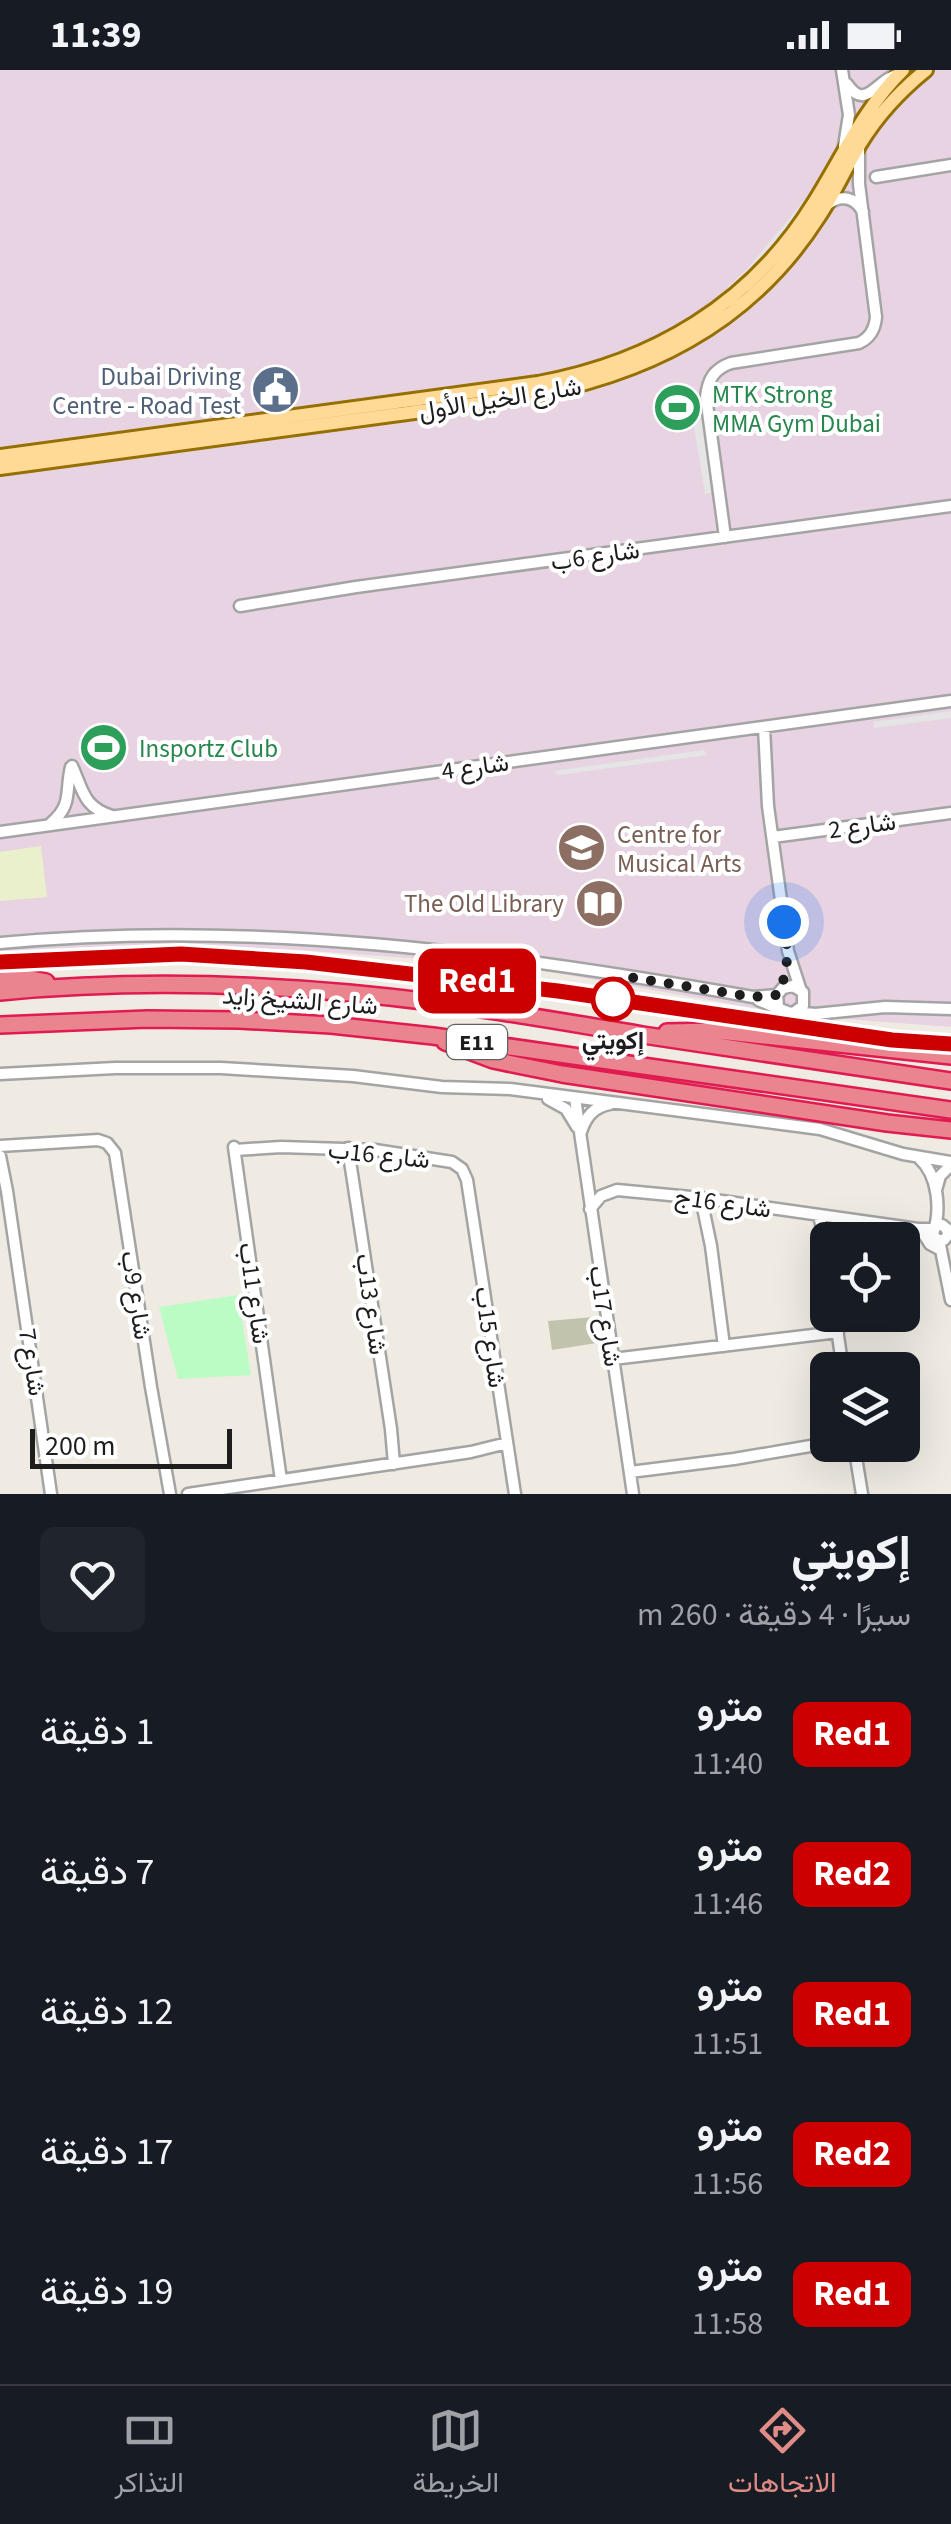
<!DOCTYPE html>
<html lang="ar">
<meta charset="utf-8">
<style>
:root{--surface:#171b24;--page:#20242c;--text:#f1f3f6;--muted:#9ea1a6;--line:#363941;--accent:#df8c87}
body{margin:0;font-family:"Source Sans 3",Vazirmatn,sans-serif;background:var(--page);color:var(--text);direction:rtl;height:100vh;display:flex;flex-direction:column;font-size:38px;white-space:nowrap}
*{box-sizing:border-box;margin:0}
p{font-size:32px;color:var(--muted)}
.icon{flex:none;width:55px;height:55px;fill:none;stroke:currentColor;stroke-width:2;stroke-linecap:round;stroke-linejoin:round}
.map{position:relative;height:1424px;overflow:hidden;direction:ltr}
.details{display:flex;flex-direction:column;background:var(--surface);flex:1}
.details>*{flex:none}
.badge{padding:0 20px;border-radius:15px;font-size:35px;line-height:65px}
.fabs{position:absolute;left:810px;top:1152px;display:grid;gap:20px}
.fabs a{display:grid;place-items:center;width:110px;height:110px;border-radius:15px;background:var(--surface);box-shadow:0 10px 40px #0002;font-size:50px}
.scale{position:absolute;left:30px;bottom:25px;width:202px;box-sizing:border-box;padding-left:10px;border:5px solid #1d1d1d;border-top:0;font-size:28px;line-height:35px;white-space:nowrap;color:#1d1d1d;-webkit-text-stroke:8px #fff;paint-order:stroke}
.you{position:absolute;width:50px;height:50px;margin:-25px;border:8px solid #fff;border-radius:50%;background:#1a73e8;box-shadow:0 0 0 15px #1a73e833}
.map>.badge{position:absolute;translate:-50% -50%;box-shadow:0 0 0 5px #fff}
.round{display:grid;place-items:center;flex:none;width:105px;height:105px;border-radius:15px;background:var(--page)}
.head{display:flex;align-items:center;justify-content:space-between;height:170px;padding:0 40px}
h1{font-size:48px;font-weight:700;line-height:75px}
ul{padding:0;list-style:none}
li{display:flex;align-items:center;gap:30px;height:140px;padding:0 40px}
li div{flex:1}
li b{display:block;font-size:38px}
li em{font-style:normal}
li .badge{min-width:110px;font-weight:700;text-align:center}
.status{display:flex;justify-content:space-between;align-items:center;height:70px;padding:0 50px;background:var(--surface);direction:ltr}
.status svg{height:28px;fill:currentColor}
.dock{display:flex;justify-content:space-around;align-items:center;height:140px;border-top:2px solid var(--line);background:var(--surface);font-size:28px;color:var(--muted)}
.dock a{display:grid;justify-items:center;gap:5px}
.dock .selected{color:var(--accent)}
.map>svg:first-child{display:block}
</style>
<div class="status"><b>11:39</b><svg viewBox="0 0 49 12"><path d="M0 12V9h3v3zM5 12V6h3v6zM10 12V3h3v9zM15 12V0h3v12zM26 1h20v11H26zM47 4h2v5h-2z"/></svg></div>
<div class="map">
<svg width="951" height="1424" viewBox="0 0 951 1424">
<rect width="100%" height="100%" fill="#efebe2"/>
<path fill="#e8d3e3" d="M0 0H951V957L793 945 517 896 285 879 135 877 0 886Z"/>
<path fill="#c2c3ad" d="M593 1247 597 1273 552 1280 548 1251Z"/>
<path fill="#eaefcc" d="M41 776 47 827 0 831V782Z"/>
<path fill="#bbfcc5" d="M238 1225 251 1305 178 1309 159 1237Z"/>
<path fill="#e5e5e5" d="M807 127 813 132 784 168 721 232 717 227 747 199Z
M698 322 701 325 716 422 705 424 689 324Z
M951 641V648L874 658V652Z
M704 680 707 685 558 705 554 701Z"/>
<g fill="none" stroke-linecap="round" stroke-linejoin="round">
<defs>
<path id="minor" d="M842 0 849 45 844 76
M847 14C866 42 877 9 897 5
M876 107 951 95
M828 134C841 124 855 127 863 142
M725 467 706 327C708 309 714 299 731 293L859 273C870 268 875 259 876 247L859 114V79
M240 536 356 517 951 436
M764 657 768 736 788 881 801 921
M72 696C83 720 83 737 112 746
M51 753C73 735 65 721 71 697
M0 762 951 631
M773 767 951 743
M0 873C251 849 506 883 753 927L777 925
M758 930C766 933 787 943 793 943L803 936V922L793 916 783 918 777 925 778 936
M797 942 815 944 885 937 951 939
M0 1004 115 998H221L353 1006 442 1017 510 1019 820 1059 903 1084 951 1092
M575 1028 633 1424
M548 1029 566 1039 577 1057
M581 1062C586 1046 594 1037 610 1034
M0 1076 98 1070 107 1073 115 1083 151 1317 170 1424
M234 1077 281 1410
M348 1078 391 1359 394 1394
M235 1080 281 1077 375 1080 452 1092 462 1099 467 1110 515 1424
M0 1086 7 1121 51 1424
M919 1088C939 1106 941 1141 933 1164L937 1170H944L948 1165 947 1159 942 1155H937
M936 1120 940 1106 951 1095
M701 1128 711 1176 724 1276
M590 1139 601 1126 617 1120 701 1128 918 1159H934
M819 1145 828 1186
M921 1160 930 1174 941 1180
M939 1170 951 1230
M835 1245 843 1300
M613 1289 838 1262
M854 1375 862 1424
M823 1378 843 1375
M630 1402 734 1389 828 1373
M188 1424 471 1382 507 1373"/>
<path id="major" d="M0 386 538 313C653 292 751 234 813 134 842 88 863 39 903 0
M0 398 518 328C642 307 748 257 818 148 834 124 845 99 860 74 877 46 900 21 926 0"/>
<path id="highway" d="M0 907 24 908 46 912
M0 922C146 908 294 914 440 933 508 942 575 954 643 965 745 981 848 996 951 1011
M0 955 147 949 239 950 331 955 433 966 951 1040
M667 962 718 961 951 986
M445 972 493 990 562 1004 887 1053 951 1060"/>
</defs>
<use href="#minor" stroke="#a4a4a4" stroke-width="15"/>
<use href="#major" stroke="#956f00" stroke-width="18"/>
<use href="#highway" stroke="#e01b50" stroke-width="20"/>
<use href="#minor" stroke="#fff" stroke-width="10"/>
<use href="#major" stroke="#ffd996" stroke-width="12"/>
<use href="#highway" stroke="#ea8590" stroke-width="15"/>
<path stroke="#6b6b6b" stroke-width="2.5" stroke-dasharray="20 20" stroke-linecap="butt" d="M0 892 181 885 306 891 559 921 892 970 951 974"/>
</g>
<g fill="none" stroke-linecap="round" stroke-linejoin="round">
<defs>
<path id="line" d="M0 892 181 884 306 892 558 921 892 970 951 974"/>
</defs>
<use href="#line" stroke="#fff" stroke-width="22"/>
<use href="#line" stroke="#c00" stroke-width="15"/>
<path stroke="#1d1d1d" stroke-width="10" stroke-dasharray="0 18" d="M613 929 622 906 753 927 777 925C790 901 788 878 784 852"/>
</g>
<defs>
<symbol id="civic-disc" viewBox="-11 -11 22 22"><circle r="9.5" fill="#5c6f8a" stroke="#fff"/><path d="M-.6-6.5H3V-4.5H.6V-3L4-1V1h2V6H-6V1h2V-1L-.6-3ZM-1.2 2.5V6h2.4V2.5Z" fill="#fff"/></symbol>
<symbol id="stadium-disc" viewBox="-11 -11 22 22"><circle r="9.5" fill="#2e9e5b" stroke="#fff"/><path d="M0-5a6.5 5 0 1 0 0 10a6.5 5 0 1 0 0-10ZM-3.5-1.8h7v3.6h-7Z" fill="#fff"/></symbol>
<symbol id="school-disc" viewBox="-11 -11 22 22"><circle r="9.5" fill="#8d6e63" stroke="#fff"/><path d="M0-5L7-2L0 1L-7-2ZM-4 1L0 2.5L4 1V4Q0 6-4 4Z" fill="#fff"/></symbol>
<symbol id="library-disc" viewBox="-11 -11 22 22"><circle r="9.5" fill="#8d6e63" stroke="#fff"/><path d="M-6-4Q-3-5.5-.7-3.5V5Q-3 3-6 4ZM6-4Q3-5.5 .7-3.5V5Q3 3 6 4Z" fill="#fff"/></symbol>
</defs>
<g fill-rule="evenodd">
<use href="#civic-disc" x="248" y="292" width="55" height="55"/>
<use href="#stadium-disc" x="650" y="310" width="55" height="55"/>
<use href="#stadium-disc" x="76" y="650" width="55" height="55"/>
<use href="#school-disc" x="554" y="750" width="55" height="55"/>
<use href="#library-disc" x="572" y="806" width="55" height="55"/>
</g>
<circle fill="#fff" stroke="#c00" stroke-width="5" cx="613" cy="929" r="20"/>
<g text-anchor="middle" stroke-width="8" stroke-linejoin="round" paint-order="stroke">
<rect fill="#fff" stroke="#616161" stroke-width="2.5" x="447" y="955" width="60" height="34" rx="8"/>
<g font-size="22" font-weight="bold" fill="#1d1d1d">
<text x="477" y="980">E11</text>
</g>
<g font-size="25" fill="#4e5e75" stroke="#fff" text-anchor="end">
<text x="241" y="315">Dubai Driving<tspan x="241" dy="29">Centre - Road Test</tspan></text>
</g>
<g font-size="25" fill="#27864d" stroke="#fff" text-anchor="start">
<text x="712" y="333">MTK Strong<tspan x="712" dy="29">MMA Gym Dubai</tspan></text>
<text x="139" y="687">Insportz Club</text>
</g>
<g font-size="25" fill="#1d1d1d" stroke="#fff">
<text transform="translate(500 328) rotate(-9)" y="9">شارع الخيل الأول</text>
<text transform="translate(595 485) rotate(-8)" y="9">شارع 6ب</text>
<text transform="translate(475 696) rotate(-8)" y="9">شارع 4</text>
<text transform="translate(862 755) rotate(-8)" y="9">شارع 2</text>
<text transform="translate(300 930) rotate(4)" y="9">شارع الشيخ زايد</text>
<text transform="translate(379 1084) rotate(6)" y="9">شارع 16ب</text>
<text transform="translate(723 1132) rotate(8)" y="9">شارع 16ج</text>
<text transform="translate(255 1223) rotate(82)" y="9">شارع 11ب</text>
<text transform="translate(137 1225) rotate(81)" y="9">شارع 9ب</text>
<text transform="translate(372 1234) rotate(82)" y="9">شارع 13ب</text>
<text transform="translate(606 1246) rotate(81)" y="9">شارع 17ب</text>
<text transform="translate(491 1267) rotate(82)" y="9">شارع 15ب</text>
<text transform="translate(33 1292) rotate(81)" y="9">شارع 7</text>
</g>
<g font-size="25" fill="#785e54" stroke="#fff" text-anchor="start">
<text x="617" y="773">Centre for<tspan x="617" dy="29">Musical Arts</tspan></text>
<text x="564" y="842" text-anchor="end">The Old Library</text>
</g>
<g font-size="25" font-weight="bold" fill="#1d1d1d" stroke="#fff">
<text x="613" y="979">إكويتي</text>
</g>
</g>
</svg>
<div class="fabs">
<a><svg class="icon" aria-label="locate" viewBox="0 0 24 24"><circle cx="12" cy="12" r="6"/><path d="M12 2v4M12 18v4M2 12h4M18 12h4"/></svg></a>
<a><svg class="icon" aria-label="layers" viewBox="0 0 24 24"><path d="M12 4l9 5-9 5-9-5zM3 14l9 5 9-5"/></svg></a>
</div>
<div class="scale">200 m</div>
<div class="you" style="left:784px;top:852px"></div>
<b class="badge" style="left:477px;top:911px;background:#c00;color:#fff">Red1</b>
</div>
<section class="details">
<div class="head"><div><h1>إكويتي</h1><p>سيرًا · 4 دقيقة · 260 m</p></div><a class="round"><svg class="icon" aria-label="heart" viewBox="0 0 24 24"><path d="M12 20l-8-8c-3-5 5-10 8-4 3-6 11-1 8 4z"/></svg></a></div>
<ul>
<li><span class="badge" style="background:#c00;color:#fff">Red1</span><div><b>مترو</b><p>11:40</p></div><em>1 دقيقة</em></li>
<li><span class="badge" style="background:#c00;color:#fff">Red2</span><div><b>مترو</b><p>11:46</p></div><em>7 دقيقة</em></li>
<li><span class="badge" style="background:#c00;color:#fff">Red1</span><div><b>مترو</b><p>11:51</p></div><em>12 دقيقة</em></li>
<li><span class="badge" style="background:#c00;color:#fff">Red2</span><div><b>مترو</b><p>11:56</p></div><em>17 دقيقة</em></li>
<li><span class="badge" style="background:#c00;color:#fff">Red1</span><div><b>مترو</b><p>11:58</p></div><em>19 دقيقة</em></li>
</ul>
</section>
<nav class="dock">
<a class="selected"><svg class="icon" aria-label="directions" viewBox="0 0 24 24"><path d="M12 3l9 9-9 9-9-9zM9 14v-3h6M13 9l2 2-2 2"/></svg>الاتجاهات</a>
<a><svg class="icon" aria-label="map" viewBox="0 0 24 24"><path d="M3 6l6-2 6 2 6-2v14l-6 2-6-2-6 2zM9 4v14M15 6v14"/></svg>الخريطة</a>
<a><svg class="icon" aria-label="tickets" viewBox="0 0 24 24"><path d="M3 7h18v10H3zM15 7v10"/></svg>التذاكر</a>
</nav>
